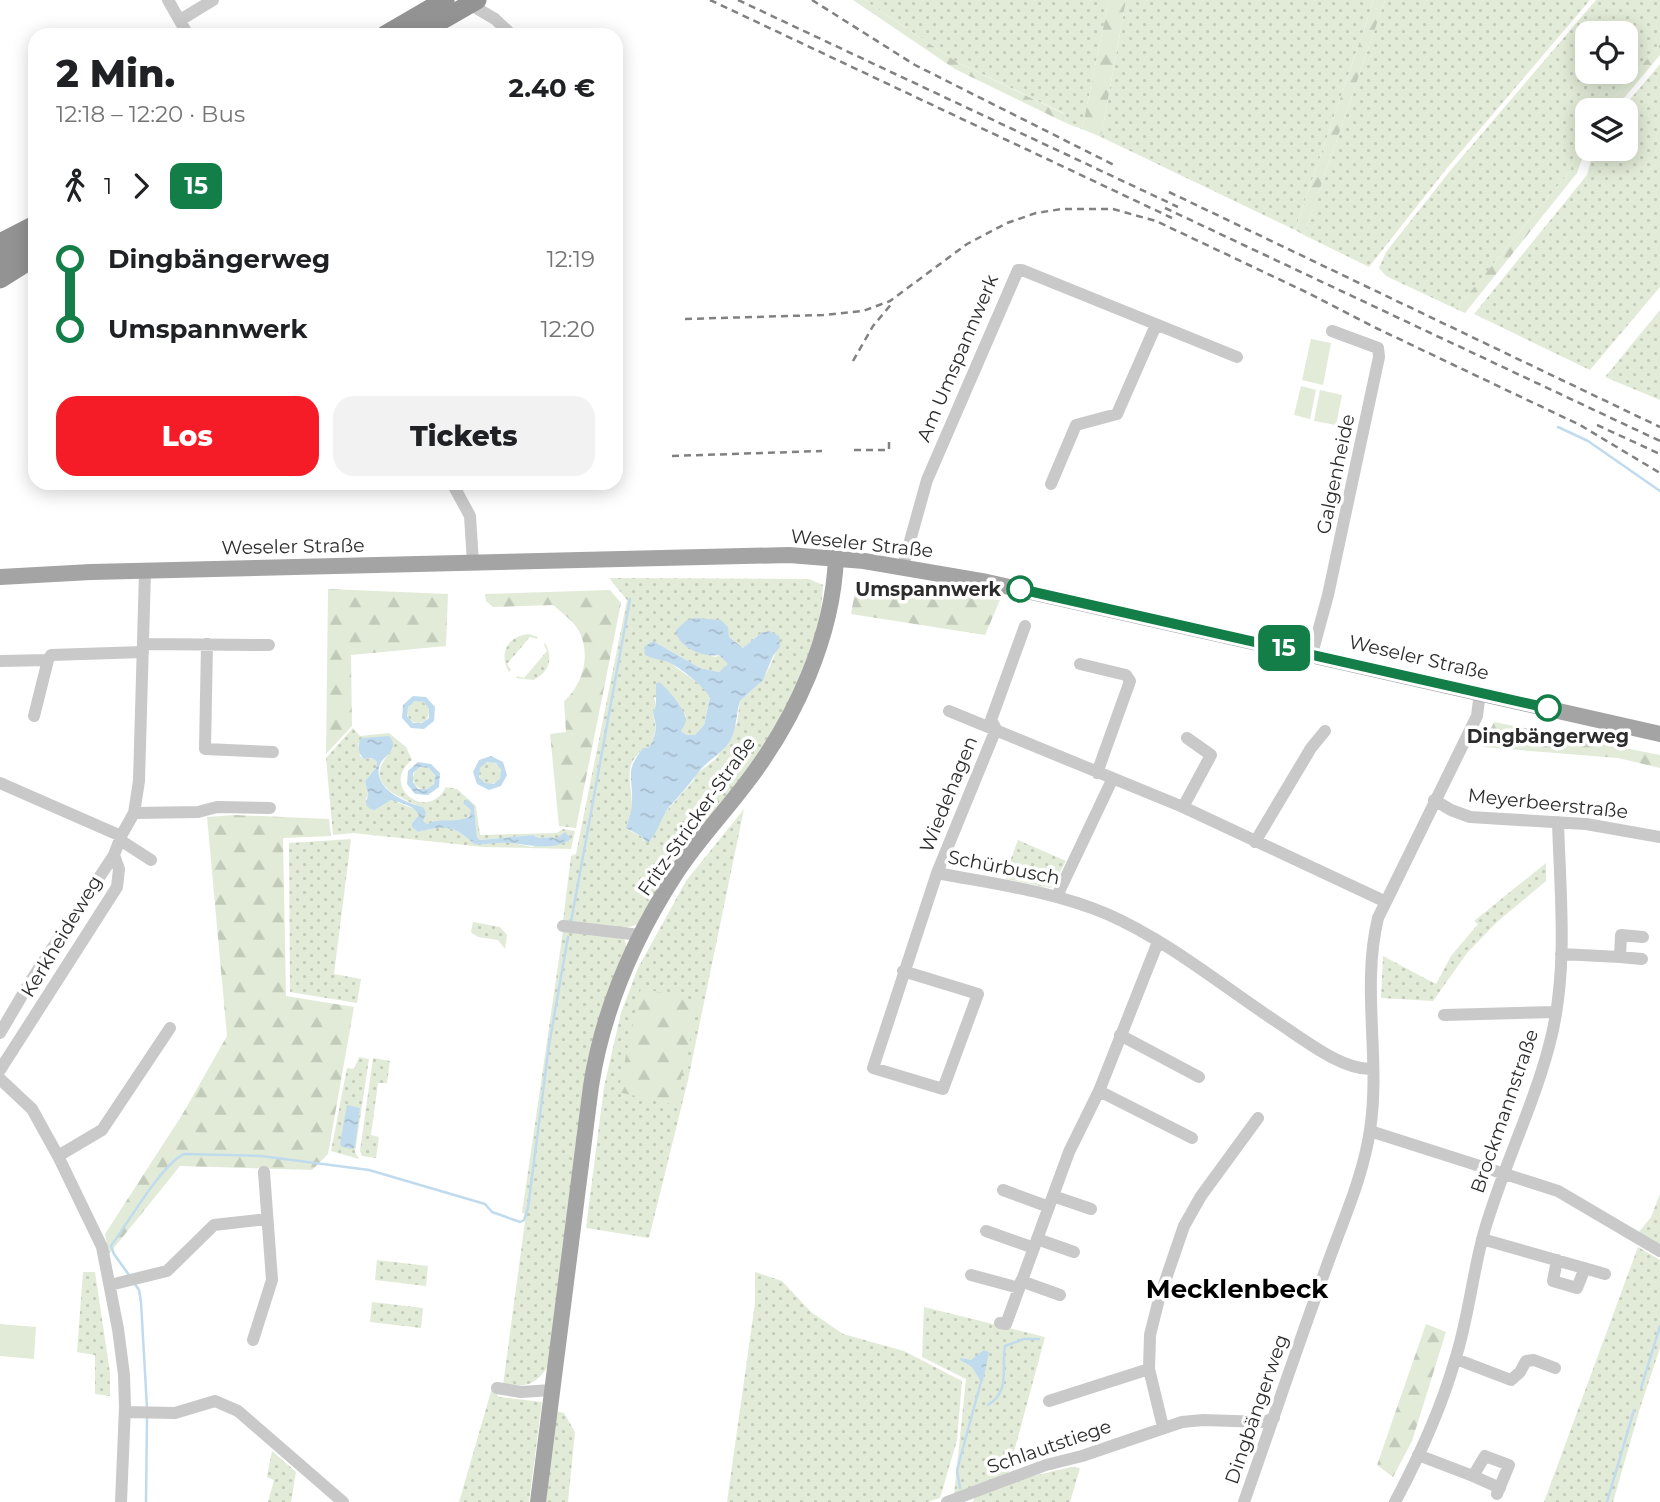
<!DOCTYPE html>
<html lang="de">
<meta charset="utf-8">
<style>
:root{--surface:#fff;--page:#f2f2f2;--text:#202124;--muted:#757577;--accent:#f51c28}
body{margin:0;font-family:Montserrat,sans-serif;background:var(--page);color:var(--text);height:100vh;display:flex;flex-direction:column;font-size:26px;white-space:nowrap}
*{box-sizing:border-box;margin:0}
p{font-size:23px;color:var(--muted)}
.icon{flex:none;width:38px;height:38px;fill:none;stroke:currentColor;stroke-width:2;stroke-linecap:round;stroke-linejoin:round}
.map{position:relative;flex:1;overflow:hidden}
.panel{position:absolute;left:28px;top:28px;width:595px;height:462px;display:flex;flex-direction:column;background:var(--surface);border-radius:21px;box-shadow:0 4px 18px #0003}
.panel>*{flex:none}
.badge{padding:0 14px;border-radius:10px;font-size:24px;line-height:46px}
.controls{position:absolute;left:1575px;top:21px;display:grid;gap:14px}
.controls a{display:grid;place-items:center;width:63px;height:63px;border-radius:14px;background:var(--surface);box-shadow:0 4px 18px #0003;font-size:35px}
.map>.badge{position:absolute;translate:-50% -50%;box-shadow:0 0 0 4px #fff}
.legs{display:flex;align-items:center;gap:10px;height:77px;padding:0 28px;font-size:23px}
.legs p{margin-inline-start:auto}
.head{display:flex;align-items:center;justify-content:space-between;height:119px;padding:0 28px}
h1{font-size:38px;font-weight:800;line-height:52px}
.action{display:flex;gap:14px;margin-top:auto;padding:14px 28px}
.action a{flex:1;height:80px;border-radius:21px;background:var(--accent);color:#fff;font-size:28px;font-weight:800;line-height:80px;text-align:center}
.action a+a{background:var(--page);color:var(--text)}
ul{padding:0 28px;list-style:none}
li{display:flex;align-items:center;gap:24px;height:70px;font-size:26px}
li i{display:grid;place-items:center;width:10px;height:100%;margin:0 9px;background:currentColor}
li i::after{content:'';width:18px;height:18px;margin:-9px;border:5px solid;border-radius:50%;background:var(--surface)}
li p{margin-inline-start:auto}
li:first-child i{background:linear-gradient(#0000 50%,currentColor 0)}
li:last-child i{background:linear-gradient(currentColor 50%,#0000 0)}
.map>svg:first-child{display:block}
</style>
<div class="map">
<svg width="1660" height="1502" viewBox="0 0 1660 1502">
<defs>
<pattern id="green-dots" width="8" height="8" patternUnits="userSpaceOnUse" patternTransform="scale(1.75)"><rect width="8" height="8" fill="#e2ebd7"/><path d="M2 2h.1M6 6h.1" fill="none" stroke="#c2cab9" stroke-width="1.8" stroke-linecap="round"/></pattern>
<pattern id="forest-firs" width="22" height="20" patternUnits="userSpaceOnUse" patternTransform="scale(1.75)"><rect width="22" height="20" fill="#e2ebd7"/><path d="M5 1l3.5 6h-7zM16 11l3.5 6h-7z" fill="#c2cab9"/></pattern>
<pattern id="water-ripples" width="26" height="14" patternUnits="userSpaceOnUse" patternTransform="scale(1.75)"><rect width="26" height="14" fill="#c1dbee"/><path d="M2 4q2-2 4 0t4 0M15 11q2-2 4 0t4 0" fill="none" stroke="#a6bccc"/></pattern>
</defs>
<rect width="100%" height="100%" fill="#fff"/>
<path fill="url(#green-dots)" fill-rule="evenodd" d="M864 0H1109L1082 129 1068 124 1063 113 957 62Z
M1126 0H1374L1295 230 1101 137Z
M1385 0H1590L1447 168 1369 267 1304 235Z
M1596 0H1660V44L1604 110H1587V130L1582 137 1570 171 1456 309 1386 276 1379 268 1386 252 1450 171ZM1587 33H1626V72H1587Z
M1660 64V287L1590 370 1474 314 1587 175 1594 149H1626V110H1621Z
M1660 310V400L1605 377Z
M609 578 809 579 823 585C820 670 767 743 720 810 693 848 666 886 639 924L625 928 563 921 571 856 576 854 627 600ZM761 633 780 647C773 655 772 663 767 672 760 684 750 692 740 701L737 723 716 759 696 774 693 781 662 816 652 839 644 841 641 836 630 831 627 823C639 804 624 781 632 762 635 757 640 752 643 748H648C657 738 656 725 653 713L656 705 654 697 675 700 686 716 681 731 687 735H695L704 725 710 696C700 681 684 675 671 663 664 657 659 649 653 641L700 668 719 672 729 664 719 655 715 657 694 650 729 637 743 648Z
M529 634 538 637 537 639 530 637 507 664 511 670 509 672C498 653 508 636 529 634Z
M545 643C554 658 549 673 533 680L516 678 517 676 524 678 547 651 544 644Z
M407 712a11 11 0 1 1 22 0a11 11 0 1 1-22 0Z
M353 728 360 736 389 733 406 747 412 760C379 785 427 824 446 787L457 789 476 806 480 835 557 833 563 829 575 831 571 849 483 847 353 833 333 835 326 758ZM358 743 393 748C376 769 372 781 398 796 406 800 414 805 423 807L422 821 427 824C438 821 461 824 468 817 471 814 472 810 474 806L477 837 480 840 533 835 537 838 552 837 556 839 532 847 508 842 474 844C454 825 445 825 418 832L412 827V823L420 814 417 810 391 800 375 810 366 799 368 795 365 781 376 768 377 762 372 758 364 759 360 756Z
M479 773a11 11 0 1 1 22 0a11 11 0 1 1-22 0Z
M413 778a11 11 0 1 1 22 0a11 11 0 1 1-22 0Z
M744 809 688 1080 649 1238 586 1228 604 1087 621 1013 638 968 686 881Z
M351 839 334 974 361 979 357 1003 290 992 289 843Z
M1018 840 1066 861 1051 888 1006 879 1012 866 1009 864Z
M1546 863V881L1497 922 1467 953 1433 1001 1381 998 1383 956 1436 984 1451 956 1478 924 1474 921Z
M473 922 500 927 507 935 505 949 498 940 478 937 471 932Z
M563 931 618 937 625 940 627 952 603 1009 550 1363C536 1385 529 1387 503 1385L526 1214 522 1213Z
M359 1057 369 1059 355 1152 359 1159 331 1151 347 1068 354 1069Z
M373 1058 390 1061 387 1083H378L371 1135 379 1137 376 1158 362 1156 360 1151Z
M1660 1194V1246L1638 1233 1651 1217Z
M1638 1247 1660 1260V1348L1641 1405 1613 1502H1544Z
M377 1260 428 1266 426 1286 375 1280Z
M83 1272H95L110 1373V1396L95 1394V1355L77 1352Z
M755 1272 782 1281 811 1312 843 1334 904 1351 962 1381 957 1440 940 1498 927 1502H727L755 1303Z
M372 1302 423 1308 421 1328 370 1322Z
M924 1307 1045 1337 1008 1474 954 1495 966 1379 922 1357Z
M492 1388 499 1397 542 1402 529 1502H459Z
M555 1411 564 1413 575 1432 568 1502H542Z
M272 1451 296 1472 291 1502H268L274 1480 267 1477Z
M1071 1467 1080 1468 1070 1502H973L975 1496 1008 1482Z"/>
<path fill="url(#forest-firs)" d="M853 0H864L957 62 1064 114 1068 124 955 69Z
M1109 0H1126L1101 137 1082 129Z
M1374 0H1385L1304 235 1295 230Z
M1660 44V55L1614 110H1604Z
M1587 130V145L1577 173 1465 313 1456 309 1570 171 1582 137Z
M862 581 999 600H1000L985 635 851 614 856 586Z
M328 589 448 594 446 646 351 655 352 726 326 754Z
M610 590 621 603 576 828 559 826 550 734 566 732 564 701C585 683 593 647 574 624 568 617 560 611 553 605L493 607 486 601 485 594Z
M1494 722 1660 755V768L1618 758 1482 747Z
M234 815 329 819 331 836 283 838 286 996 354 1007 328 1154 312 1170 180 1166 109 1254 105 1234 182 1115 227 1036 207 817Z
M641 988 699 1001 675 1105 618 1092Z
M1426 1324 1446 1332 1412 1441 1393 1477 1377 1465Z"/>
<path fill="#e2ebd7" d="M1311 339 1331 343 1323 385 1302 380Z
M1301 386 1316 390 1310 419 1294 415Z
M1320 390 1342 395 1336 425 1314 421Z
M0 1324 36 1327 34 1359 0 1356Z"/>
<path fill="url(#water-ripples)" fill-rule="evenodd" d="M696 618 721 620 728 627 729 637 743 648 761 633 769 631 779 636 780 647 773 656 763 680 740 701C736 714 737 727 731 739 723 754 707 760 697 774 688 786 679 796 669 807 661 817 656 838 647 843L641 836 626 828C629 818 632 811 632 801 633 774 624 773 643 748H648C657 738 657 724 653 713L656 705V684L659 682C667 688 686 710 686 720 686 724 683 727 681 731L687 735H695L704 725 710 697C703 686 683 670 672 664 664 659 654 660 645 655L644 647 653 641 700 668 719 672 728 664 719 655C704 658 677 647 676 630L687 620Z
M413 696 426 697 435 707 434 721 424 729 411 728 402 718 403 705ZM415 701 424 702 429 709V718L422 723H413L407 716 408 707Z
M389 736C391 739 394 742 393 746 392 753 383 758 380 764 371 788 406 803 423 807L426 813 423 821 427 824C442 817 451 824 469 817L471 810 463 803 467 799 474 806 477 837 480 840 533 835 538 838 552 837 556 839 565 832 571 839C553 852 528 844 508 843 496 842 486 845 474 844 454 825 445 825 418 832L412 827V823L419 815C415 806 401 803 391 800L375 810 370 809 366 805 368 794 365 781 376 768 377 762 372 758 364 759C358 754 357 745 361 738Z
M491 756 503 762 507 775 501 786 489 790 477 784 473 772 479 760ZM487 762 496 763 501 770 500 778 494 784 485 783 479 777 480 768Z
M418 762 431 764 440 773 439 787 428 795 415 794 407 784 408 771ZM420 767 429 768 435 775 434 784 427 789H418L413 782V773Z
M347 1105 360 1108 355 1146 353 1149 342 1147 340 1144Z
M984 1350 989 1352 983 1381 981 1382 972 1367 960 1360 961 1358 971 1360Z"/>
<g fill="none" stroke-linecap="round" stroke-linejoin="round">
<path stroke="#c1dbee" stroke-width="2.5" d="M1558 427 1588 441 1660 491
M571 922 630 599
M129 1275 114 1254 111 1246C128 1223 161 1165 184 1154L261 1156 369 1170 485 1204 492 1212 520 1222 524 1220 528 1208 549 1045 568 937
M134 1283 139 1290 141 1302 147 1408
M1641 1388 1660 1326
M988 1405C1011 1391 1001 1368 1005 1346L1024 1339H1039
M960 1488 957 1470 981 1382
M146 1502 147 1418
M1607 1502 1634 1410"/>
<path stroke="#c9c9c9" stroke-width="12" d="M168 0 188 35
M466 2 495 19 512 35
M180 20 213 0
M452 483 470 516 473 563
M1051 484 1076 425 1117 414 1156 325
M903 566 927 480 1018 270H1022L1237 357
M144 644 269 645
M207 644 205 749 273 752
M1312 654 1328 595 1379 357 1378 348 1332 331
M0 661 48 660 51 655 143 652
M1080 664 1126 675 1130 681 1097 773
M949 711 1183 807 1384 901
M34 716 48 660
M0 783 121 836
M1434 800 1451 810 1470 817 1586 824 1660 837
M1183 807 1211 755 1187 738
M134 813 198 812 217 807 270 808
M120 840 151 860
M1255 842 1311 748 1325 731
M937 873 996 729 991 720 1025 626
M1057 896 1112 780
M563 926 640 935
M1561 954 1620 957 1621 935 1643 937
M1620 957 1642 959
M903 971 978 994 943 1089 873 1068 937 873C994 884 1053 891 1107 914 1169 941 1226 989 1283 1026 1307 1042 1343 1070 1372 1069
M1444 1015 1556 1012
M0 1033 30 982 114 855 121 836 134 813 139 781 145 572
M1120 1035 1199 1077
M0 1070 117 887 119 869 114 855
M0 1079 32 1109 58 1156 102 1247 118 1329 124 1375 125 1407 121 1502
M1099 1091 1192 1138
M1370 1131 1558 1191 1660 1251
M58 1156 102 1130 170 1028
M1003 1190 1049 1207
M1053 1196 1091 1209
M986 1231 1034 1248
M1037 1239 1074 1252
M1482 1239 1605 1274
M1557 1260 1553 1281 1577 1288 1585 1268
M971 1275 1019 1288
M1021 1281 1060 1295
M110 1285 167 1271 214 1225 267 1219
M1000 1323 1006 1324 1069 1152 1099 1091 1158 942
M253 1340 272 1280 264 1172
M1456 1359 1511 1380 1520 1372 1526 1361 1534 1360 1555 1368
M497 1388 521 1392 552 1390
M1049 1401 1149 1369
M125 1412 175 1413 215 1401 238 1411 343 1502
M1163 1427 1149 1369 1150 1335 1159 1299 1184 1226 1201 1196 1258 1118
M1418 1455 1473 1476 1485 1456 1509 1465 1497 1494
M1473 1476 1500 1488
M947 1502 1046 1465 1082 1456 1182 1422 1203 1420 1264 1422 1274 1418
M1244 1502C1271 1425 1297 1348 1325 1271 1341 1225 1363 1178 1370 1130 1381 1059 1361 988 1378 918L1477 716 1480 692
M1395 1502C1419 1457 1441 1409 1455 1360 1468 1320 1472 1277 1483 1236 1502 1167 1536 1103 1552 1034 1568 965 1560 892 1558 822"/>
<path stroke="#a4a4a4" stroke-width="16" d="M0 577 91 572 789 555 864 561 987 582 1660 734
M538 1502 591 1086C603 1009 633 940 675 875 696 842 724 813 747 782 795 719 833 637 836 557"/>
<path stroke="#939393" stroke-width="19" d="M385 35 445 0
M416 35 477 0
M0 243 35 225
M0 261 35 243
M0 279 35 257"/>
<path stroke="#818181" stroke-width="2.5" stroke-dasharray="7 5" stroke-linecap="butt" d="M710 0 1172 218
M738 0 1178 207
M812 0 915 65 1116 166
M1169 192 1660 427
M1165 208 1660 441
M685 319 823 315 863 311 890 301 967 244 1007 223 1036 213 1062 209H1113L1156 221 1306 292 1376 328 1580 425 1660 473
M853 361 873 326 893 302
M1597 425 1660 454
M854 450H889V440
M672 456 822 451"/>
</g>
<g fill="none" stroke-linecap="round" stroke-linejoin="round">
<defs>
<path id="line-1" d="M1020 589 1548 708"/>
</defs>
<use href="#line-1" stroke="#fff" stroke-width="16"/>
<use href="#line-1" stroke="#137e48" stroke-width="10"/>
</g>
<g fill="#fff" stroke="#137e48" stroke-width="3.5">
<circle cx="1020" cy="589" r="12"/>
<circle cx="1548" cy="708" r="12"/>
</g>
<g text-anchor="middle" stroke-width="7" stroke-linejoin="round" paint-order="stroke">
<g font-size="19" fill="#2c2c2c" stroke="#fff">
<text transform="translate(957 358) rotate(-67)" y="7">Am Umspannwerk</text>
<text transform="translate(1335 474) rotate(-78)" y="7">Galgenheide</text>
<text transform="translate(862 543) rotate(6)" y="7">Weseler Straße</text>
<text transform="translate(293 546) rotate(-1)" y="7">Weseler Straße</text>
<text transform="translate(1419 657) rotate(13)" y="7">Weseler Straße</text>
<text transform="translate(948 794) rotate(-68)" y="7">Wiedehagen</text>
<text transform="translate(1548 803) rotate(6)" y="7">Meyerbeerstraße</text>
<text transform="translate(696 816) rotate(-55)" y="7">Fritz-Stricker-Straße</text>
<text transform="translate(1004 867) rotate(11)" y="7">Schürbusch</text>
<text transform="translate(61 936) rotate(-59)" y="7">Kerkheideweg</text>
<text transform="translate(1504 1111) rotate(-71)" y="7">Brockmannstraße</text>
<text transform="translate(1256 1409) rotate(-71)" y="7">Dingbängerweg</text>
<text transform="translate(1049 1446) rotate(-19)" y="7">Schlautstiege</text>
</g>
<g font-size="19" font-weight="bold" fill="#2c2c2c" stroke="#fff" text-anchor="end">
<text x="1001" y="596">Umspannwerk</text>
<text x="1548" y="743" text-anchor="middle">Dingbängerweg</text>
</g>
<g font-size="26" font-weight="bold" fill="#000" stroke="#fff">
<text x="1237" y="1298">Mecklenbeck</text>
</g>
</g>
</svg>
<div class="controls">
<a><svg class="icon" aria-label="locate" viewBox="0 0 24 24"><circle cx="12" cy="12" r="6"/><path d="M12 2v4M12 18v4M2 12h4M18 12h4"/></svg></a>
<a><svg class="icon" aria-label="layers" viewBox="0 0 24 24"><path d="M12 4l9 5-9 5-9-5zM3 14l9 5 9-5"/></svg></a>
</div>
<b class="badge" style="left:1284px;top:648px;background:#137e48;color:#fff">15</b>
<section class="panel">
<div class="head"><div><h1>2 Min.</h1><p>12:18 – 12:20 · Bus</p></div><b>2.40 €</b></div>
<div class="legs"><svg class="icon" aria-label="walk" viewBox="0 0 24 24"><circle cx="13" cy="4" r="2"/><path d="M13 8l-2 6 4 7M11 14l-3 7M7 12l3-4h3l4 4"/></svg>1<svg class="icon" aria-label="forward" viewBox="0 0 24 24"><path d="M9 5l7 7-7 7"/></svg><b class="badge" style="background:#137e48;color:#fff">15</b></div>
<ul>
<li><i style="color:#137e48"></i><b>Dingbängerweg</b><p>12:19</p></li>
<li><i style="color:#137e48"></i><b>Umspannwerk</b><p>12:20</p></li>
</ul>
<div class="action"><a>Los</a><a>Tickets</a></div>
</section>
</div>
